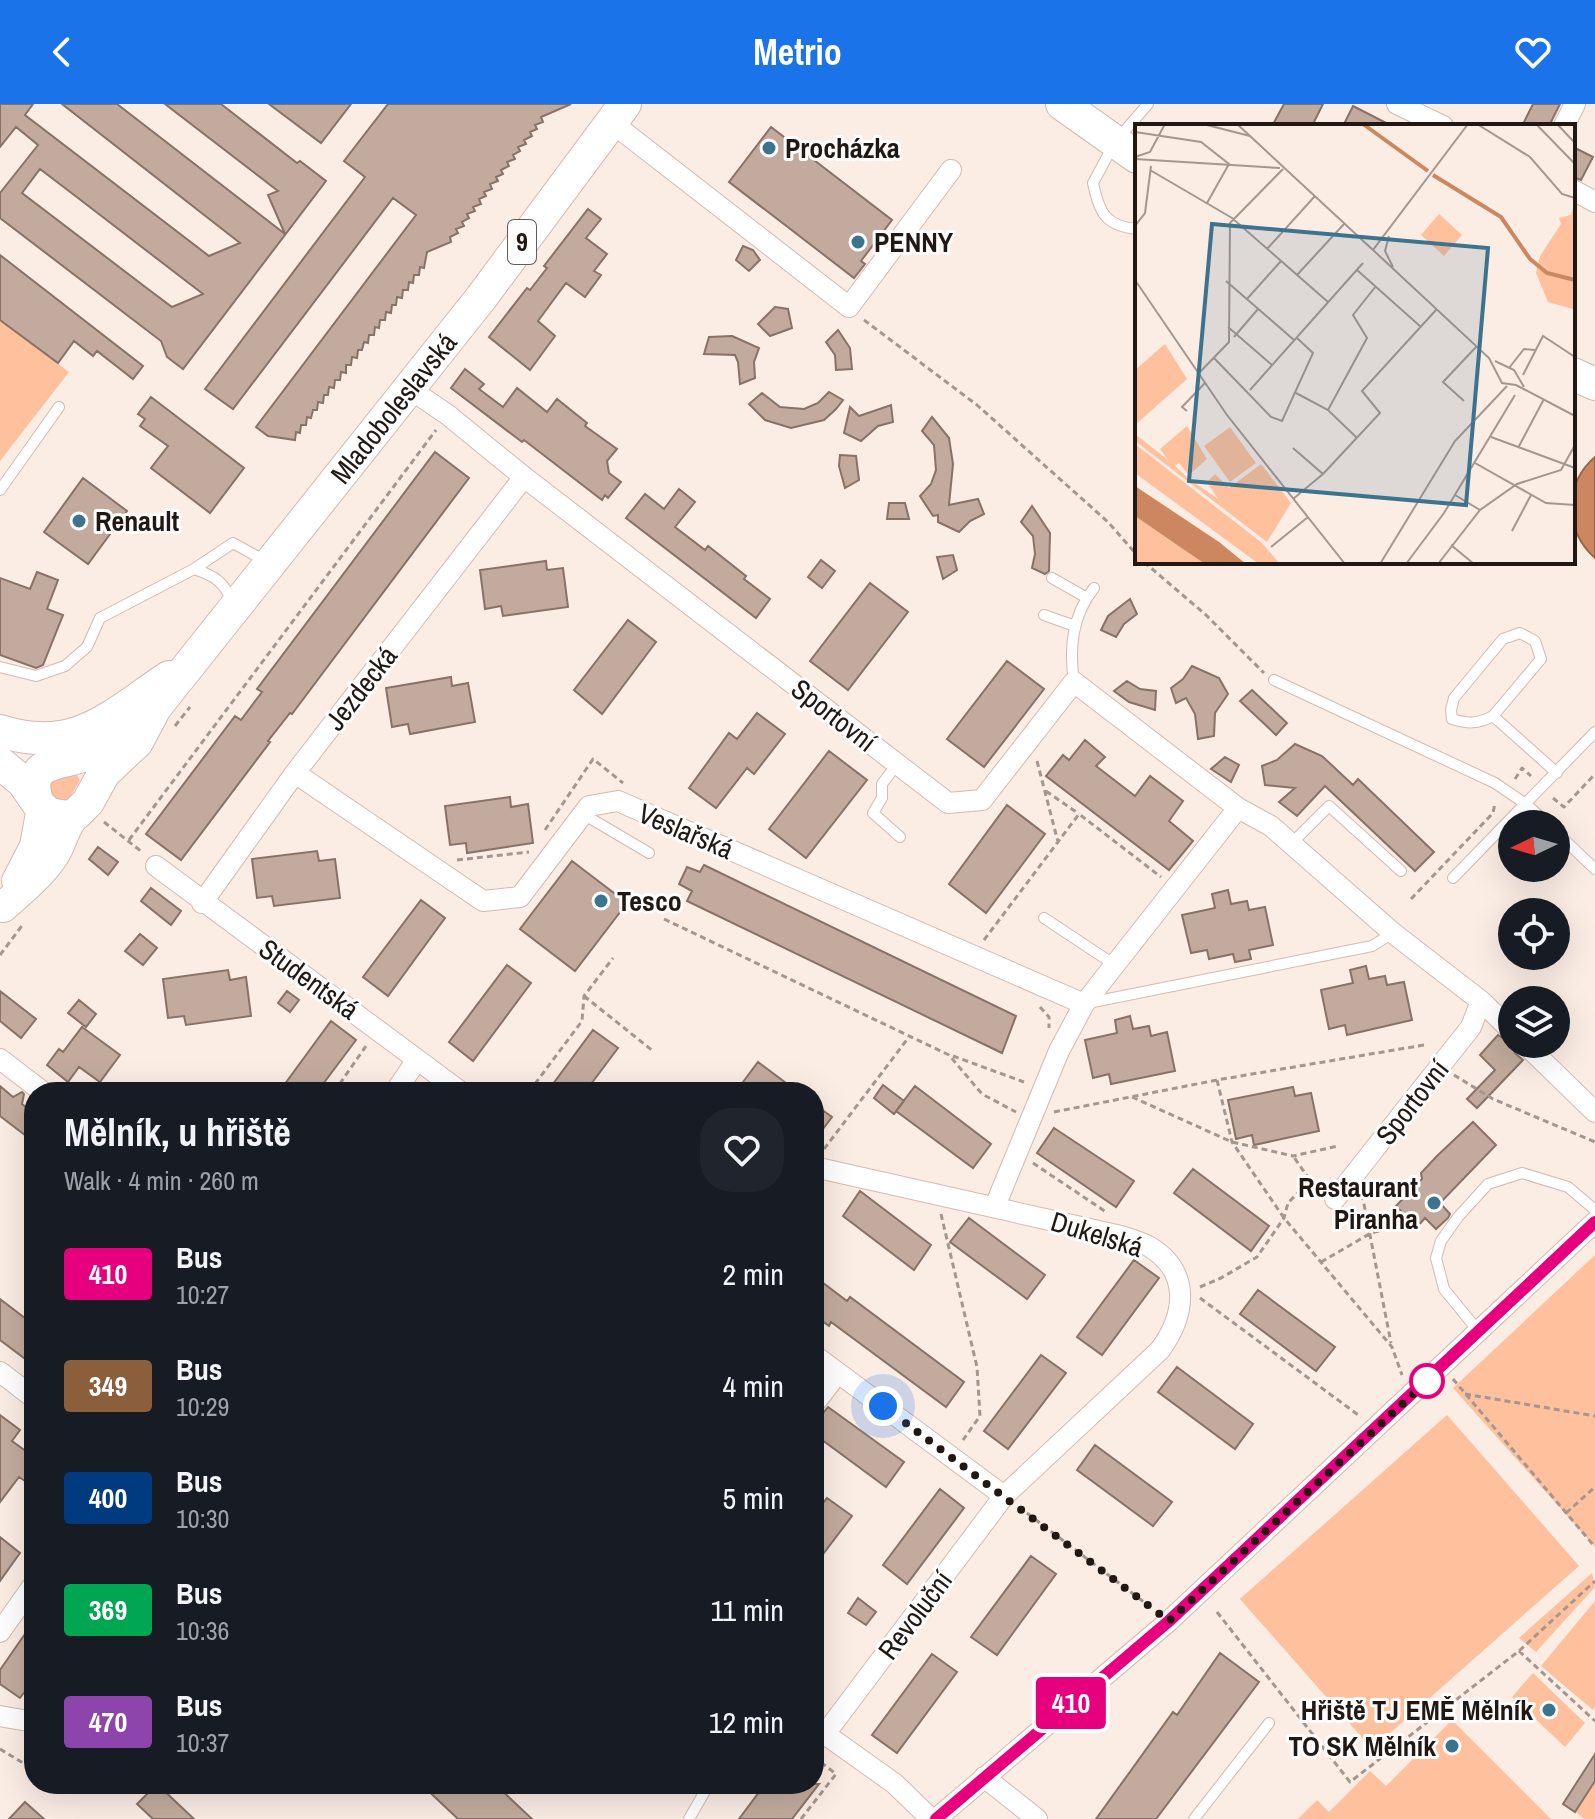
<!DOCTYPE html>
<meta charset="utf-8">
<style>
:root{--surface:#171b24;--page:#20242c;--text:#f1f3f6;--muted:#9ea1a6;--accent:#1a73e8}
body{margin:0;font-family:"Archivo Narrow",sans-serif;background:var(--page);color:var(--text);height:100vh;display:flex;flex-direction:column;font-size:30px;white-space:nowrap}
*{box-sizing:border-box;margin:0}
p{font-size:26px;color:var(--muted)}
.icon{flex:none;width:44px;height:44px;fill:none;stroke:currentColor;stroke-width:2;stroke-linecap:round;stroke-linejoin:round}
.map{position:relative;flex:1;overflow:hidden}
.details{position:absolute;left:24px;top:978px;width:800px;height:712px;display:flex;flex-direction:column;background:var(--surface);border-radius:32px;box-shadow:0 8px 32px #0002}
.details>*{flex:none}
.badge{padding:0 16px;border-radius:6px;font-size:28px;line-height:52px}
.needle{width:52px;rotate:265deg}
.buttons{position:absolute;left:1498px;top:706px;display:grid;gap:16px}
.buttons a{display:grid;place-items:center;width:72px;height:72px;border-radius:50%;background:var(--surface);box-shadow:0 8px 32px #0002;font-size:40px}
.you{position:absolute;width:40px;height:40px;margin:-20px;border:6px solid #fff;border-radius:50%;background:#1a73e8;box-shadow:0 0 0 12px #1a73e833}
.map>.badge{position:absolute;translate:-50% -50%;box-shadow:0 0 0 4px #fff}
.round{display:grid;place-items:center;flex:none;width:84px;height:84px;border-radius:32px;background:var(--page)}
.summary{display:flex;align-items:center;justify-content:space-between;height:136px;padding:0 40px}
h1{font-size:38px;font-weight:700;line-height:60px}
ul{padding:0;list-style:none}
li{display:flex;align-items:center;gap:24px;height:112px;padding:0 40px}
li div{flex:1}
li b{display:block;font-size:30px}
li em{font-style:normal}
li .badge{min-width:88px;font-weight:700;text-align:center}
header{display:flex;justify-content:space-between;align-items:center;height:104px;padding:0 40px;background:var(--accent);color:#fff;font-size:36px;font-weight:700}
.map>svg:first-child{display:block}
</style>
<header><svg class="icon" aria-label="back" viewBox="0 0 24 24"><path d="M15 5l-7 7 7 7"/></svg>Metrio<svg class="icon" aria-label="heart" viewBox="0 0 24 24"><path d="M12 20l-8-8c-3-5 5-10 8-4 3-6 11-1 8 4z"/></svg></header>
<div class="map">
<svg width="1595" height="1715" viewBox="0 0 1595 1715">
<rect width="100%" height="100%" fill="#fbece4"/>
<path fill="#fec09d" d="M0 216 69 268 0 357Z
M76 670 80 676 64 703 57 702 45 678Z
M1595 1151V1443L1453 1284Z
M1447 1311 1579 1462 1372 1645 1240 1495Z
M1592 1469 1595 1483 1536 1548 1519 1534Z
M1595 1497V1603L1593 1606 1541 1562Z
M1533 1569 1585 1619 1565 1643 1512 1593Z
M1452 1616 1551 1715H1298L1317 1696 1329 1708 1370 1667 1386 1682Z
M1595 1678V1715H1584L1576 1708Z"/>
<path fill="#cd8760" stroke="#996649" stroke-width="2" d="M1595 353V454C1564 427 1563 380 1595 353Z"/>
<path fill="#c2ab9e" stroke="#887267" stroke-width="2" fill-rule="evenodd" d="M0 0H33L25 11 209 152 240 139 62 0H117L285 130 268 91 278 87 165 0H221L297 59 300 57 326 77 183 265 167 253 161 237 0 114V89L38 41 16 23 0 43ZM40 65 78 94 203 190 172 203 144 182 22 89Z
M269 0H351L321 39Z
M388 0H571L541 13 543 18 535 21 537 25 530 28 532 32 524 36 526 40 518 43 520 47 513 51 515 55 507 58 509 62 501 66 503 70 496 73 498 77 490 80 492 85 484 88 486 92 479 95 481 100 473 103 475 107 467 110 469 114 462 118 464 122 456 125 458 129 450 133 451 138 427 148 424 164 420 163 419 171H414L413 179 409 178 408 186H403L402 194 397 193 396 201H392L391 209 386 208 385 216H380L379 224 375 223 374 231H369L368 239 364 238 362 246H358L357 254 352 253 351 261H346V269L341 268 340 276H335L334 284 329 283 328 291H324L323 299 318 298 317 306H313L311 314 307 313 306 321H301L300 329 296 328 295 336 268 332 256 323 416 111 393 94 233 305 205 285 365 73 344 57Z
M1284 0H1323L1312 22H1272Z
M1533 0H1560L1549 22H1522Z
M1353 2 1392 22H1343Z
M771 23 892 116 861 157 865 160 854 174 729 78Z
M1573 43 1593 53 1581 76 1573 73Z
M588 105 601 115 586 134 607 150 594 167 601 171 585 193 566 179 538 217 555 232 530 266 489 233 527 184 530 186 547 164 544 162Z
M743 142 753 146 760 156 749 167 736 156Z
M0 151 143 262 133 275 97 247 93 252 74 237 58 259 0 216Z
M775 203 788 205 792 224 770 232 758 220Z
M838 226 850 244 852 265 836 266 835 251 826 238Z
M732 232 759 244 754 258 755 274 740 280 738 258 735 251 704 250 709 233Z
M465 265 484 280 479 285 503 303 517 284 547 308 557 295 587 319 585 322 617 345 607 357 609 369 621 378 608 394 605 391 602 396 524 336 522 338 451 284Z
M829 288 843 296 836 305 824 316 791 324 765 316 749 300 762 289 780 303 804 305 818 299Z
M151 293 244 364 210 409 151 364 168 342 140 322 145 315 138 310Z
M891 301 893 318 878 322 861 337 844 329 850 303 859 312Z
M932 313 949 334 953 360 949 401 978 395 984 410 970 417 959 428 938 418V411L933 412 920 392 931 380 936 366 934 341 922 327Z
M435 348 469 374 292 610 290 609 268 637 270 638 181 756 146 730 235 612 241 616 262 588 257 585Z
M840 351 856 352 859 376 845 384 839 362Z
M83 374 127 407 88 460 44 428Z
M679 385 695 398 675 423 705 446 708 442 746 472 744 475 770 495 756 514 626 414 645 390 664 405Z
M889 399H905L909 415H887Z
M1032 402 1050 429 1049 467 1045 470 1032 464 1035 450 1033 432 1021 418Z
M953 451 957 466 943 475 937 453Z
M821 456 835 467 822 484 808 473Z
M546 457 547 466 563 464 568 503 503 512 501 502 485 505 480 466Z
M37 468 58 476 47 505 63 511 43 561 36 564 0 551V474L30 485Z
M870 479 908 508 848 586 810 557Z
M1130 495 1137 510 1124 520 1116 533 1101 526 1108 512Z
M628 516 656 538 602 610 574 586Z
M1007 557 1044 585 984 663 947 635Z
M1192 562 1219 574 1228 590 1215 609 1214 632 1198 635 1195 610 1186 594 1176 599 1171 584 1183 575Z
M451 573 452 582 468 579 475 618 410 630 408 620 392 623 386 584Z
M1127 577 1140 585 1156 587 1155 606 1129 598 1114 587Z
M1252 586 1287 619 1276 631 1240 597Z
M757 609 785 630 754 670 747 664 716 704 689 684 729 629 737 635Z
M1085 636 1105 653 1096 662 1135 692 1150 672 1183 697 1169 717 1193 737 1169 766 1046 672 1063 651 1069 656Z
M1295 640 1322 652 1353 681 1358 675 1434 748 1415 767 1325 682 1297 712 1279 698 1295 684 1265 681 1262 662 1277 656Z
M829 647 867 676 806 754 769 725Z
M1225 653 1239 661 1231 678 1211 665Z
M510 693 511 703 528 700 533 739 467 749 466 739 450 741 445 702Z
M1007 701 1045 730 986 809 949 780Z
M98 743 118 758 108 771 89 755Z
M317 747 319 757 335 755 340 794 274 802 272 792 257 794 252 755Z
M572 757 627 799 575 867 520 825Z
M704 761 1016 912 1002 949 687 797 692 787 679 780 687 763 700 768Z
M151 784 181 807 171 821 141 797Z
M1228 786 1231 800 1247 797 1249 806 1265 803 1273 841 1249 846 1251 855 1235 858 1233 850 1209 855 1207 846 1191 849 1182 811 1215 804 1212 790Z
M421 796 445 814 388 892 363 873Z
M140 830 157 844 143 861 125 847Z
M507 861 531 879 473 957 449 938Z
M1366 862 1369 875 1385 872 1387 881 1404 878 1412 916 1347 931 1345 921 1329 925 1321 886 1353 879 1350 866Z
M228 866 230 876 246 873 251 912 186 921 184 912 168 914 163 875Z
M0 887 36 915 21 934 0 917Z
M287 887 299 896 290 908 278 899Z
M79 896 96 910 86 923 68 909Z
M1130 912 1133 925 1149 922 1151 932 1167 928 1175 967 1111 980 1109 970 1093 974 1085 936 1117 929 1115 916Z
M331 917 356 936 317 988H279Z
M82 923 120 951 100 978 79 963 68 978 47 961 59 945 63 948Z
M593 926 618 944 585 988H547Z
M1498 931 1512 940 1515 949 1523 956 1477 1004 1467 995 1495 966 1480 951Z
M758 958 798 988H756L743 978Z
M883 981 904 997 894 1010 874 994Z
M0 982 13 993 22 988 24 990 22 1000 34 1009 28 1016 34 1024V1038L0 1012Z
M915 982 991 1040 973 1064 896 1007Z
M1293 983 1295 992 1311 989 1319 1027 1254 1041 1252 1031 1236 1035 1228 996Z
M814 1000 832 1013 814 1037Z
M1473 1018 1496 1041 1440 1099 1450 1110 1448 1114 1436 1125 1425 1114 1417 1123 1396 1102 1422 1075 1421 1069 1437 1052Z
M1054 1024 1134 1077 1116 1103 1037 1049Z
M1193 1065 1269 1122 1251 1147 1174 1089Z
M860 1087 931 1141 914 1166 843 1112Z
M969 1114 1045 1171 1027 1195 950 1138Z
M1134 1156 1159 1174 1102 1251 1077 1233Z
M814 1172 847 1197 850 1193 964 1278 946 1303 831 1218 829 1222 814 1211Z
M1258 1186 1335 1243 1316 1267 1240 1210Z
M0 1195 34 1221V1249L28 1257 0 1236Z
M1041 1251 1066 1269 1008 1345 984 1327Z
M1177 1263 1253 1320 1235 1345 1158 1288Z
M828 1303 904 1358 886 1383 814 1330V1320Z
M0 1311 20 1326 12 1337 34 1353V1383L19 1373 0 1398Z
M1095 1341 1172 1398 1153 1422 1077 1366Z
M940 1385 964 1404 907 1480 883 1461Z
M827 1394 852 1412 814 1462V1411Z
M0 1433 20 1449 0 1477Z
M1031 1452 1056 1470 997 1551 971 1533Z
M858 1494 876 1508 866 1521 848 1509Z
M25 1530 34 1537V1566L27 1575 32 1578 20 1594 0 1580V1566Z
M1220 1549 1259 1578 1156 1715H1096L1173 1608 1177 1611Z
M932 1550 957 1568 897 1649 872 1631Z
M1595 1650V1677L1575 1708 1563 1700Z
M157 1680 194 1715H153L137 1700Z
M421 1680H495L532 1715H458Z
M765 1680H819L792 1715H739Z
M25 1698 44 1715H9Z"/>
<g fill="none" stroke-linecap="round" stroke-linejoin="round">
<defs>
<path id="lane" d="M1137 125C1105 122 1099 108 1093 79L1115 38 1148 0
M0 386 59 303
M194 465C216 472 223 478 233 498
M1052 474 1087 494
M1044 511 1075 522
M0 563 36 572 65 562 87 543 100 514 194 465 233 439 267 458
M1274 576 1495 679 1527 701 1548 720
M1074 578C1069 544 1072 512 1094 484
M1493 612C1478 620 1468 620 1452 615L1451 606 1454 594 1503 535 1520 529 1535 537 1541 555 1493 612 1557 669
M897 660 882 680V694L873 709 900 733
M583 710 649 749
M1556 728 1595 765
M1291 740 1329 702 1401 767
M1453 774 1595 628
M1044 814 1115 861
M1088 899 1372 842 1393 829
M1479 1228 1444 1185 1436 1154 1441 1137 1458 1113 1488 1080 1522 1069 1568 1083 1595 1106
M689 1715 709 1680
M1194 1715 1269 1619"/>
<path id="street" d="M1397 0 1443 22
M611 18 849 203 951 66
M1564 22 1575 0
M1573 86 1595 98
M410 285 448 311 524 373 948 699 982 696 1074 578 1238 704 1271 722 1393 829 1481 897 1471 923 1335 1095
M295 669 483 797 520 793 589 702 618 697 1084 900
M156 762 461 988
M202 799 295 669 524 373
M1481 897 1512 927
M1525 940 1595 1008
M0 955 43 988
M395 988 417 956
M814 1063 1121 1132C1130 1135 1141 1138 1150 1143 1192 1169 1185 1212 1160 1246L1004 1392 825 1630
M995 1102 1059 947 1084 900 1238 704
M814 1251 1004 1392
M0 1268 34 1294
M814 1300 838 1269
M0 1528 34 1480
M0 1612 34 1618
M815 1623 895 1680 931 1715
M984 1673 1037 1715
M936 1715 1169 1517 1595 1118"/>
<path id="secondary" d="M17 777 35 742 42 704
M3 803C21 787 41 771 54 751 63 737 64 722 76 710"/>
<g id="primary">
<path d="M1062 0 1137 53"/>
<path d="M1573 270 1595 280"/>
<path d="M0 627C76 651 110 612 169 573"/>
<path id="s1" d="M0 659 23 678 39 701 49 710 67 713 76 710 88 698 104 669 137 638 155 604 481 194 625 0"/>
<path d="M37 697C24 654 63 661 88 650 102 643 114 635 126 626"/>
</g>
</defs>
<use href="#lane" stroke="#d3bbaf" stroke-width="12"/>
<use href="#street" stroke="#d3bbaf" stroke-width="22"/>
<use href="#secondary" stroke="#d3bbaf" stroke-width="32"/>
<use href="#primary" stroke="#d3bbaf" stroke-width="34"/>
<path stroke="#a49790" stroke-width="3" stroke-dasharray="6 4" stroke-linecap="butt" d="M864 216 977 301 1108 418 1137 451
M1144 458 1206 511 1264 569
M175 622 190 603
M1037 657 1058 738
M1515 675 1522 664 1531 672
M1046 687 1079 710
M1553 694 1564 703 1595 670
M104 718 142 748
M545 726 593 655 623 679
M129 736 436 326
M457 756 529 748
M1411 795 1493 709 1495 699
M664 815 949 951 982 990 1016 1008
M984 836 1079 710 1161 773
M0 851 24 819
M584 892 653 947
M1040 903 1049 913V924
M953 952 1024 978
M1454 971 1493 995 1595 1038
M1217 976 1232 1038 1284 1114 1392 1243 1402 1271
M334 988 366 942
M529 988 582 917 584 892 613 854
M1132 993 1232 1038 1293 1052 1338 1042
M1054 1008 1217 976 1424 941
M824 1045 909 933
M1033 1059 1106 1108
M1362 1090 1391 1239
M941 1110 977 1263 980 1312 963 1336
M1321 1158 1371 1129 1391 1124
M1200 1183 1221 1174 1257 1153 1284 1114 1288 1099 1310 1076 1293 1052
M1200 1194 1361 1313
M1453 1275 1595 1443
M1465 1290 1595 1312
M1019 1403 1153 1505
M1566 1409 1595 1383
M1217 1508 1350 1678 1519 1547 1595 1477
M1519 1547 1595 1617
M0 1645 28 1662 34 1659
M801 1715 836 1670 814 1653"/>
<use href="#lane" stroke="#fff" stroke-width="10"/>
<use href="#street" stroke="#fff" stroke-width="20"/>
<use href="#secondary" stroke="#fff" stroke-width="30"/>
<use href="#primary" stroke="#fff" stroke-width="32"/>
</g>
<g fill="none" stroke-linecap="round" stroke-linejoin="round">
<defs>
<path id="line" d="M936 1715 1169 1517 1595 1118"/>
</defs>
<use href="#line" stroke="#fff" stroke-width="18"/>
<use href="#line" stroke="#e6007e" stroke-width="12"/>
<path stroke="#211813" stroke-width="8" stroke-dasharray="0 14.4" d="M883 1302 1169 1517 1427 1277"/>
</g>
<g fill="#3c748e" stroke="#fdfdfd" stroke-width="3">
<circle cx="769" cy="44" r="8"/>
<circle cx="858" cy="138" r="8"/>
<circle cx="79" cy="417" r="8"/>
<circle cx="601" cy="797" r="8"/>
<circle cx="1434" cy="1099" r="8"/>
<circle cx="1549" cy="1606" r="8"/>
<circle cx="1452" cy="1642" r="8"/>
</g>
<circle fill="#fff" stroke="#e6007e" stroke-width="4" cx="1427" cy="1277" r="16"/>
<g text-anchor="middle" stroke-width="6" stroke-linejoin="round" paint-order="stroke">
<rect fill="#fdfdfd" stroke="#635d59" stroke-width="2" x="508" y="116" width="28" height="44" rx="6"/>
<g font-size="26" font-weight="bold" fill="#211813">
<text x="522" y="147">9</text>
</g>
<g font-size="28" font-weight="bold" fill="#211813" stroke="#fdfdfd" text-anchor="start">
<text x="785" y="54">Procházka</text>
<text x="874" y="148">PENNY</text>
<text x="95" y="427">Renault</text>
<text x="617" y="807">Tesco</text>
<text x="1418" y="1093" text-anchor="end">Restaurant<tspan x="1418" dy="32">Piranha</tspan></text>
<text x="1533" y="1616" text-anchor="end">Hřiště TJ EMĚ Mělník</text>
<text x="1436" y="1652" text-anchor="end">TO SK Mělník</text>
</g>
<g font-size="28" fill="#211813" stroke="#fdfdfd">
<text dy="10" stroke="none"><textPath href="#s1" startOffset="616">Mladoboleslavská</textPath></text>
<text transform="translate(361 584) rotate(-52)" y="10">Jezdecká</text>
<text transform="translate(834 611) rotate(38)" y="10">Sportovní</text>
<text transform="translate(686 727) rotate(23)" y="10">Veslařská</text>
<text transform="translate(309 875) rotate(36)" y="10">Studentská</text>
<text transform="translate(1412 998) rotate(-52)" y="10">Sportovní</text>
<text transform="translate(1097 1130) rotate(17)" y="10">Dukelská</text>
<text transform="translate(915 1511) rotate(-53)" y="10">Revoluční</text>
</g>
</g>
<g transform="translate(1135 20)">
<rect width="440" height="440" fill="#fbece4"/>
<path d="M440 77V184L438 185 413 178 401 149 405 132 426 100 424 94 436 91ZM304 90 327 111 309 132 286 111ZM30 220 52 255 0 301V246ZM52 302 72 335 54 351 44 339 40 342 54 355 83 375 72 358 80 350 94 364 126 340 156 379 132 418 0 317V310L33 336 25 325ZM95 303 121 339 95 358 69 322ZM0 320 127 419 145 440H124L0 349ZM0 392 56 429 70 440H0Z" fill="#fec09d"/>
<path d="M0 362 84 418 111 440H70L0 392Z" fill="#cd8760"/>
<path fill="none" stroke="#cd8760" stroke-width="4" d="M228 0 293 47M298 51 366 93 395 135 412 149 440 156"/>
<path fill="none" stroke="#a49790" stroke-width="2" d="M68 0 115 12M102 0 238 126M333 0 238 126 354 234 367 259 381 261 440 292M342 0 395 33 427 70 440 74M401 0 440 40M422 0 440 19M0 8 66 18 94 40 72 79M0 33 15 28 30 0M0 35 145 44M15 46 97 94 193 178M0 102 10 89 16 42M254 112 250 127 258 143M132 125 180 72M222 146 286 203M162 151 209 100M0 156 92 291 210 440M91 157 159 216M112 175 146 137M93 203 137 241M99 213 123 185M79 234 136 293 147 297 178 229 162 214M360 237 379 246 389 263M374 244 389 225 400 226M63 250 94 218 95 99 148 45M388 251 408 212 440 233M115 266 228 139M161 269 193 286 222 314M329 277 308 258 342 222M193 286 232 214 218 191 241 162M52 287 47 283 70 259M356 313 440 344M158 324 188 350 245 289 227 267 301 186M383 324 409 275M340 339 411 379 440 381M320 371 345 386M158 375 188 350M377 407 396 371M316 421 339 440M136 423 173 393M245 440 320 317 372 262M271 440 309 389 380 271M303 440 345 386 382 360 426 346 440 321"/>
<path fill="#3c748e" fill-opacity="0.15" stroke="#3c748e" stroke-width="4" d="M77 100 353 124 331 381 54 357Z"/>
<rect width="440" height="440" fill="none" stroke="#211813" stroke-width="4"/>
</g>
</svg>
<div class="buttons">
<a><svg class="needle" viewBox="-14 -14 28 28"><path d="M0-13l5 13h-10z" fill="#e53935"/><path d="M0 13l5-13h-10z" fill="#9ea1a6"/></svg></a>
<a><svg class="icon" aria-label="locate" viewBox="0 0 24 24"><circle cx="12" cy="12" r="6"/><path d="M12 2v4M12 18v4M2 12h4M18 12h4"/></svg></a>
<a><svg class="icon" aria-label="layers" viewBox="0 0 24 24"><path d="M12 4l9 5-9 5-9-5zM3 14l9 5 9-5"/></svg></a>
</div>
<div class="you" style="left:883px;top:1302px"></div>
<b class="badge" style="left:1071px;top:1599px;background:#e6007e;color:#fff">410</b>
<section class="details">
<div class="summary"><div><h1>Mělník, u hřiště</h1><p>Walk · 4 min · 260 m</p></div><a class="round"><svg class="icon" aria-label="heart" viewBox="0 0 24 24"><path d="M12 20l-8-8c-3-5 5-10 8-4 3-6 11-1 8 4z"/></svg></a></div>
<ul>
<li><span class="badge" style="background:#e6007e;color:#fff">410</span><div><b>Bus</b><p>10:27</p></div><em>2 min</em></li>
<li><span class="badge" style="background:#8b5e3c;color:#fff">349</span><div><b>Bus</b><p>10:29</p></div><em>4 min</em></li>
<li><span class="badge" style="background:#003b80;color:#fff">400</span><div><b>Bus</b><p>10:30</p></div><em>5 min</em></li>
<li><span class="badge" style="background:#00a651;color:#fff">369</span><div><b>Bus</b><p>10:36</p></div><em>11 min</em></li>
<li><span class="badge" style="background:#8e44ad;color:#fff">470</span><div><b>Bus</b><p>10:37</p></div><em>12 min</em></li>
</ul>
</section>
</div>
